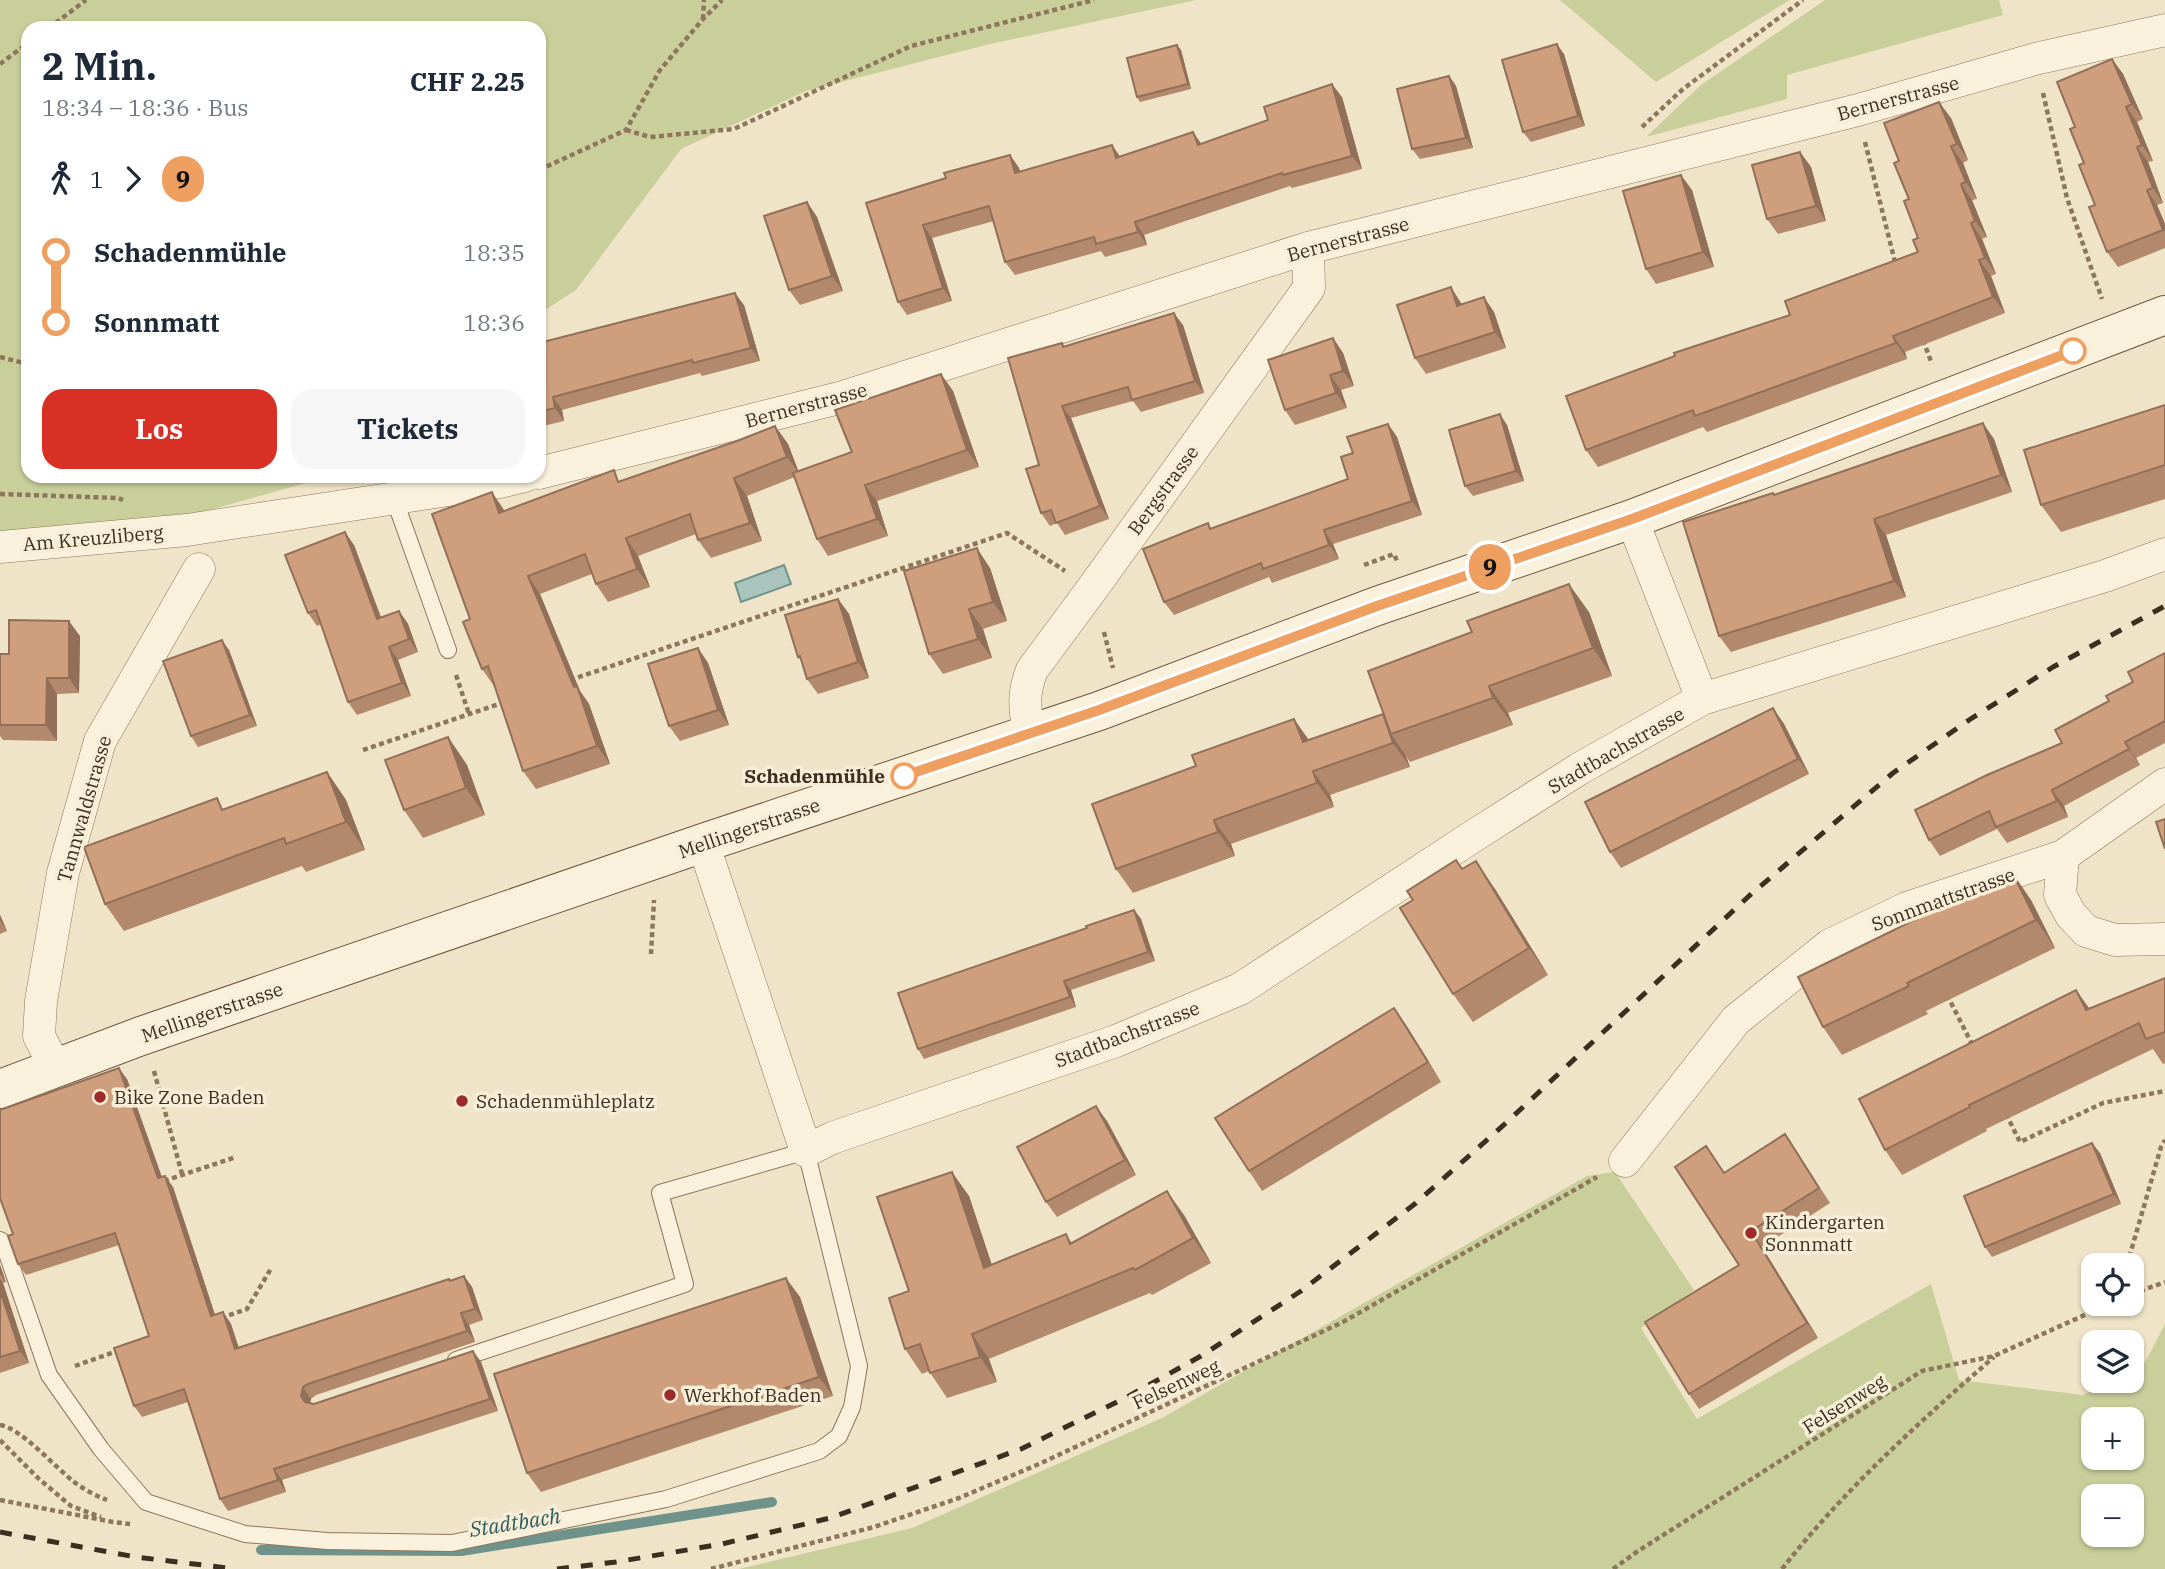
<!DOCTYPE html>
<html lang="de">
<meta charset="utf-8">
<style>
:root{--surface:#fff;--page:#f6f6f7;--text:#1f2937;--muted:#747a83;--accent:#d93025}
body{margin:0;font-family:"IBM Plex Serif",serif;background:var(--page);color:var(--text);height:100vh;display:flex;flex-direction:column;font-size:26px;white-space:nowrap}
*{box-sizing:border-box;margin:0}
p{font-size:23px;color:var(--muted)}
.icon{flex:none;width:38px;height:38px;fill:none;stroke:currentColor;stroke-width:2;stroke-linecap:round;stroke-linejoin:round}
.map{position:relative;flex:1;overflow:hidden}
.sheet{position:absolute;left:21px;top:21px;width:525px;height:462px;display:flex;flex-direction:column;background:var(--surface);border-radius:21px;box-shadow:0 2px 5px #0004}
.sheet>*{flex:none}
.badge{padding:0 14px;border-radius:23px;font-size:24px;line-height:46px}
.controls{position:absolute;left:2081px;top:1253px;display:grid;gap:14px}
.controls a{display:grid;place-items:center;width:63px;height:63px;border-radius:14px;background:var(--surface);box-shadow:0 2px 5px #0004;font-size:35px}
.map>.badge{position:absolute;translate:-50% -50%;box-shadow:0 0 0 4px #fff}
.legs{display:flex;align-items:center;gap:10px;height:77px;padding:0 21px;font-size:23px}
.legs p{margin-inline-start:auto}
.overview{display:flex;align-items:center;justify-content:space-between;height:119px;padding:0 21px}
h1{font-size:38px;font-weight:700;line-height:52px}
.primary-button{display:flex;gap:14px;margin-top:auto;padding:14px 21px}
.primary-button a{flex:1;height:80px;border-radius:21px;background:var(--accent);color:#fff;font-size:28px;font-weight:700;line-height:80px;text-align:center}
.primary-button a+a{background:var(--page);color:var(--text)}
ul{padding:0 21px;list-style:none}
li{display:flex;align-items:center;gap:24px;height:70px;font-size:26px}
li i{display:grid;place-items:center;width:10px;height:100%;margin:0 9px;background:currentColor}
li i::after{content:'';width:18px;height:18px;margin:-9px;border:5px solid;border-radius:50%;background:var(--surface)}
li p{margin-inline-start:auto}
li:first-child i{background:linear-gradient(#0000 50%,currentColor 0)}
li:last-child i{background:linear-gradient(currentColor 50%,#0000 0)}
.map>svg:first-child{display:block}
</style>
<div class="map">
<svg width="2165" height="1569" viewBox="0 0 2165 1569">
<rect width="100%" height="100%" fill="#f0e4c8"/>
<path fill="#c9cf9b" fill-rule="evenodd" d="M0 0H1196L990 44 806 91 681 149 576 290 539 314V28H28V476H331L199 513 0 539Z
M1560 0H1790L1656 82Z
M1825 0H1999L2003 15 1787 75V99L1646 137 1701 85Z
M1615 1172 1694 1290 1641 1328 1697 1419 1931 1284 1959 1380 2083 1395 2114 1381H2132V1373L2142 1368 2165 1324V1569H739L912 1528 1162 1418 1587 1176ZM2093 1419H2132V1458H2093ZM2093 1496H2132V1535H2093Z"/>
<path fill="#a9c4bc" stroke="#6f938a" stroke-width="2" d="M784 565 791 584 741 602 735 583Z"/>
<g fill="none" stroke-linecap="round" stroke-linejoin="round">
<path stroke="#6f938a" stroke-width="10" d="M261 1550 461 1551 772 1502"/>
<defs>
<path id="service" d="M394 498 448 650
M0 1240 3 1242 49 1375 101 1449 146 1502 245 1534 327 1541 452 1543 666 1499 819 1451 839 1436 852 1407 859 1366 806 1151 660 1193 685 1284 456 1360"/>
<path id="minor" d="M539 473 843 397 1308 248 1858 110 2035 59 2165 30
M1632 519 1702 699
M0 547 187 530 500 482 525 476
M1029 734C1025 709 1022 695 1032 670L1092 589 1309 288 1308 248
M703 843 806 1151 832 1138 1116 1041 1240 989 1475 835 1579 769 1702 699 2105 576 2165 554
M2063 856 2060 895 2071 915 2086 931 2115 940 2165 939
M55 1067 39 1036 41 1001 63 873 100 741 199 569
M1625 1161 1736 1020 1830 945 1907 908 2063 856 2165 784"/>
<path id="secondary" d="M0 1089 141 1036 703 843 1099 711 1377 606 1632 519 2165 315"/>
</defs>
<use href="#service" stroke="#8d765c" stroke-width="18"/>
<use href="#minor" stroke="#8d765c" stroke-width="33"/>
<use href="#secondary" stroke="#6f573f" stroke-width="40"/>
<path stroke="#8d765c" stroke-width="4.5" stroke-dasharray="5 3.5" stroke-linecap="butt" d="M703 19 704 0
M49 28 86 0
M0 64 28 43
M2043 93 2067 198 2102 299
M1642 127 1683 89 1803 0
M626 130 650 137 734 129 911 46 1094 0
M1865 142 1896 266
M539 170 626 130 660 70 703 19 722 0
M1923 340 1932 364
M0 357 28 364
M0 494 118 498 123 500
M1364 565 1394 554 1397 561
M1104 632 1113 668
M456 675 469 714
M570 680 1007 533 1065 571
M363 750 505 702
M651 954 654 900
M1947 995 1973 1046
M154 1071 182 1174
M2006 1114 2020 1142 2103 1103 2165 1091
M164 1181 236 1157
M2127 1265 2161 1147 2165 1140
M2132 1294 2165 1282
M221 1318 247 1309 272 1267
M75 1366 120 1350
M0 1425C21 1428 56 1468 73 1481 83 1489 96 1496 107 1500
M0 1440 39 1479 71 1506 101 1517
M0 1500 113 1522 130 1524
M711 1569 874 1527 959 1498 1039 1464 1343 1322 1597 1177
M1613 1569 1638 1551 1922 1371 1994 1356 2109 1304
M1782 1569C1844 1490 1918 1423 1994 1357"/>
<use href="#service" stroke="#faf1dc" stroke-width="16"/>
<use href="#minor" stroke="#faf1dc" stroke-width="32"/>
<use href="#secondary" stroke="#faf1dc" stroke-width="38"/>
<path stroke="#3d2e20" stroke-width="5" stroke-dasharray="12 12" stroke-linecap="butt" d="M0 1532 136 1557 236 1569
M557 1569 616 1562 722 1544 830 1518 1021 1449 1127 1397 1201 1356 1301 1291 1416 1203 1507 1122 1749 896 1893 773 1969 720 2053 667 2165 606"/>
</g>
<path fill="#b2896c" d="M1181 50 1191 89 1140 102 1137 97Z
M1564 54 1585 126 1531 142 1523 132Z
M2112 59 2123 74 2143 119 2137 122 2153 161 2148 162 2163 203 2157 205 2165 224V248L2118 267 2107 252 2075 127Z
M1449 76 1456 86 1473 148 1420 159 1412 149Z
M1342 97 1362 169 1292 188 1290 186 1144 235 1147 245 1105 257 1101 251 1015 275 1005 262 994 221 932 238 952 301 907 315 898 302 866 203 946 178 1010 155 1019 168 1020 172 1112 145 1120 157 1193 132 1201 144Z
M1951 118 1968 160 1963 163 1977 199 1972 200 1987 237 1982 239 1996 274 1991 276 2005 313 1905 352 1907 359 1707 432 1703 427 1598 467 1586 450 1790 315 1918 252V238L1899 161Z
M1800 152 1811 167 1826 221 1778 234 1767 219Z
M1692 190 1714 267 1656 284 1646 269Z
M807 202 817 217 843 291 800 305 789 290Z
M1461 303 1462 304 1494 312 1506 348 1426 374 1415 358Z
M744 305 760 361 702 376 700 373 562 410 564 421 539 427V339L541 342Z
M1183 325 1204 393 1141 412 1133 401 1071 418 1109 519 1065 535 1057 523 1050 526 1041 513 1039 465 1064 346Z
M1333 338 1343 353 1354 386 1341 390 1347 408 1295 425 1285 410Z
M941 374 953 391 979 467 877 501 888 536 828 556 817 539 795 477 747 496 762 541 711 558 698 540 696 534 638 556 650 587 608 602 596 584 592 574 540 594 580 691 589 704 610 764 536 789 523 771 494 686 482 669 470 619 505 511 621 481 737 441 775 426 788 444 798 471 852 452Z
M2165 405V499L2061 532 2041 505Z
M1388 424 1397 437 1422 515 1333 544 1339 559 1272 583 1269 577 1174 615 1164 602 1211 529 1348 479 1353 453Z
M1507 425 1524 481 1473 496 1465 486Z
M1994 439 2012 492 1886 535 1906 597 1731 652 1719 636 1774 495Z
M354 545 381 617 399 611 408 624 418 652 398 660 411 696 357 715 348 702 321 624 317 626 308 613Z
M990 568 1007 621 983 629 992 658 943 674 929 654Z
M838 599 849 614 869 678 818 694 807 679 802 662 798 657Z
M1589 612 1612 676 1508 713 1513 725 1410 762 1406 756 1410 767 1330 795 1334 807 1231 844 1235 856 1133 893 1116 869 1309 740 1383 714Z
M80 636 79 693 57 694V741L3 740 0 736V654H9Z
M698 648 708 663 729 725 680 741 669 726Z
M229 650 257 726 198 747 191 736Z
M2165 653V743L2136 758 2140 765 2064 806 2068 817 2007 843 1997 829 1940 856 1929 840 2062 743 2109 701 2133 682Z
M1773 708 1784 724 1809 774 1621 868 1610 852Z
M448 737 467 765 485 815 423 838 404 810Z
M327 772 346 800 365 850 306 872 302 866 124 931 105 904 225 809Z
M1462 869 1495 889 1548 975 1473 1022 1453 994Z
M2031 900 2055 948 1926 1011 1928 1014 1842 1055 1823 1027Z
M1134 910 1141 919 1155 961 1071 990 1076 1007 924 1059 918 1049 1087 928Z
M0 915 7 931 0 934Z
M2165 978V1063L2163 1064 2153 1049 1986 1129 1987 1131 1902 1175 1885 1150 2076 990 2089 1008Z
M1394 1008 1408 1028 1441 1082 1262 1191 1249 1171Z
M127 1079 162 1177 173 1187 215 1315 223 1312 231 1324 238 1347 464 1276 472 1287 483 1320 469 1325 475 1342 316 1395 311 1399 310 1403 314 1404 473 1351 481 1362 498 1411 282 1480 286 1492 228 1511 220 1499 188 1402 142 1417 134 1406 149 1336 119 1245 26 1275 18 1264 13 1234Z
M1107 1121 1136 1175 1057 1217 1046 1202Z
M1795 1149 1830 1203 1762 1247 1818 1338 1699 1409 1689 1394 1739 1265 1724 1173Z
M2100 1153 2121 1204 1992 1257 1985 1247Z
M969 1196 992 1265 1066 1234 1072 1243 1184 1215 1211 1263 1152 1295 1150 1293 989 1359 997 1382 947 1398 929 1371 922 1374 905 1349 909 1291Z
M0 1265 6 1282 3 1283 29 1363 0 1373Z
M800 1297 833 1396 541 1492 527 1473Z"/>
<path fill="#916f58" d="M1557 44 1564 54 1585 126 1578 116Z
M1177 45 1181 50 1191 89 1188 84Z
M2112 59 2123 74 2143 119 2132 104Z
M1449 76 1456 86 1473 148 1466 138Z
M1332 84 1342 97 1362 169 1352 156Z
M1939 102 1951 118 1968 160 1957 144Z
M2126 107 2137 122 2153 161 2142 145Z
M1193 132 1202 145H1198Z
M1112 145 1121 158H1116Z
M1951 146 1963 163 1977 199 1966 182Z
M2137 147 2148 162 2163 203 2153 188Z
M1800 152 1811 167 1826 221 1816 206Z
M1010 155 1019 168 1024 186 1015 173Z
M1681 175 1692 190 1714 267 1703 252Z
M1961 184 1972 200 1987 237 1975 221Z
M2147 190 2157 205 2165 224V233Z
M807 202 817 217 843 291 832 276Z
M1135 222 1144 235 1147 245 1138 232Z
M1971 223 1982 239 1996 274 1985 258Z
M923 225 932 238 952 301 943 288Z
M1979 260 1991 276 2005 313 1993 297Z
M1451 287 1461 303 1468 321 1457 306Z
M735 293 744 305 760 361 751 348Z
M1484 297 1494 312 1506 348 1495 332Z
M1174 313 1183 325 1204 393 1195 381Z
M1893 336 1905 352 1907 359 1896 343Z
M1333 338 1343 353 1354 386 1343 371Z
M941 374 953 391 979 467 967 450Z
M1330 375 1341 390 1347 408 1336 393Z
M553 397 562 410 564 421 555 408Z
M1062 406 1071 418 1109 519 1100 506Z
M1500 414 1507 425 1524 481 1516 471Z
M1983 423 1994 439 2012 492 2001 475Z
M1388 424 1397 437 1422 515 1412 501Z
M775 426 788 444 800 475 787 457Z
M734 478 747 496 762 541 750 523Z
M865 485 877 501 888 536 877 519Z
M492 492 504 510 512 531 499 513Z
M1874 519 1886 535 1906 597 1894 581Z
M1324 530 1333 544 1339 559 1329 545Z
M345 532 354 545 386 632 377 619Z
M626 538 638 556 650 587 637 569Z
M977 548 990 568 1007 621 993 602Z
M528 576 540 594 580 691 589 704 610 764 597 746Z
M1569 584 1589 612 1612 676 1593 648Z
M838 599 849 614 869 678 858 662Z
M969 609 983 629 992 658 978 639Z
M399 611 408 624 418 652 409 639Z
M69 621 80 636 79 693 69 678Z
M222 640 229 650 257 726 250 715Z
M389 647 398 660 411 696 402 683Z
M698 648 708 663 729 725 718 710Z
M47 678 57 694V741L46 725Z
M1489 686 1508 713 1513 725 1493 698Z
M1773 708 1784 724 1809 774 1798 759Z
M1383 714 1391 734 1406 756 1410 767 1393 743Z
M1294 719 1311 743 1303 742Z
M448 737 467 765 485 815 466 788Z
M2125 742 2136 758 2140 765 2129 749Z
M1313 771 1330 795 1334 807 1317 783Z
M327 772 346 800 365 850 346 822Z
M2052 790 2064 806 2068 817 2057 801Z
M1214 820 1231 844 1235 856 1218 832Z
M1476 861 1495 889 1548 975 1529 948Z
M2012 872 2031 900 2055 948 2036 920Z
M1134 910 1141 919 1155 961 1148 952Z
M0 915 7 931 0 920Z
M1064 981 1071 990 1076 1007 1070 997Z
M2076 990 2093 1014 2086 1010Z
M1394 1008 1408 1028 1441 1082 1428 1062Z
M119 1068 127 1079 166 1189 158 1178Z
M1096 1106 1107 1121 1136 1175 1125 1160Z
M2092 1143 2100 1153 2121 1204 2114 1194Z
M952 1172 969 1196 1001 1293 984 1268Z
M165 1176 173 1187 219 1327 211 1316Z
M1167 1191 1184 1215 1211 1263 1193 1238Z
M1751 1231 1762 1247 1818 1338 1807 1323Z
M0 1265 6 1282 0 1274Z
M464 1276 472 1287 483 1320 475 1309Z
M786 1278 800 1297 833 1396 819 1377Z
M0 1279 3 1283 29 1363 20 1351 0 1290Z
M223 1312 231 1324 243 1360 235 1349Z
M461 1313 469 1325 475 1342 467 1331Z
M972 1334 989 1359 997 1382 980 1357Z
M473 1351 481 1362 498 1411 490 1399Z
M303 1387 311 1399 309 1408 301 1396Z
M274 1469 282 1480 286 1492 278 1480Z"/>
<path fill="#cf9f7d" stroke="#916f58" stroke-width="2" d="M1557 44 1578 116 1523 132 1502 60Z
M1177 45 1188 84 1137 97 1127 58Z
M2112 59 2132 104 2126 107 2142 145 2137 147 2153 188 2147 190 2163 230 2107 252 2089 207 2095 205 2079 165 2084 163 2070 129 2075 127 2057 82Z
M1449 76 1466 138 1412 149 1397 89Z
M1332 84 1352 156 1283 175 1282 173 1135 222 1138 232 1096 244 1094 237 1005 262 989 206 923 225 943 288 898 302 866 203 946 178 944 173 1010 155 1015 173 1112 145 1116 158 1193 132 1198 145 1268 120 1264 107Z
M1939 102 1957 144 1951 146 1966 182 1961 184 1975 221 1971 223 1985 258 1979 260 1993 297 1893 336 1896 343 1695 416 1693 410 1586 450 1566 396 1675 356 1674 353 1790 315 1785 301 1918 252 1913 240 1918 238 1904 201 1909 199 1894 163 1899 161 1884 123Z
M1800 152 1816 206 1767 219 1752 165Z
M1681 175 1703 252 1646 269 1623 191Z
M807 202 832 276 789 290 764 216Z
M1451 287 1457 306 1484 297 1495 332 1415 358 1397 305Z
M735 293 751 348 693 363 692 360 553 397 555 408 539 412V342V343Z
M1174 313 1195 381 1132 400 1128 387 1062 406 1100 506 1056 523 1051 510 1041 513 1026 469 1039 465 1008 358 1062 343 1063 347Z
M1333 338 1343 371 1330 375 1336 393 1285 410 1268 360Z
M941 374 967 450 865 485 877 519 817 539 793 473 852 452 835 410Z
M2165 405V465L2041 505 2024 450Z
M1500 414 1516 471 1465 486 1449 430Z
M1983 423 2001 475 1874 519 1894 581 1719 636 1683 522 1773 493 1774 495Z
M1388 424 1412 501 1324 530 1329 545 1263 569 1261 563 1164 602 1143 549 1208 523 1210 529 1348 479 1341 457 1353 453 1347 437Z
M775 426 787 457 734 478 750 523 698 540 690 514 626 538 637 569 596 584 585 554 528 576 574 687 577 686 597 746 523 771 488 666 482 669 463 622 470 619 432 514 492 492 499 513 614 470 618 482 737 441Z
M345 532 377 619 399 611 409 639 389 647 402 683 348 702 316 610 308 613 285 555Z
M977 548 993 602 969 609 978 639 929 654 904 571Z
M1569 584 1593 648 1489 686 1493 698 1391 734 1368 671 1472 632 1467 621Z
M838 599 858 662 807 679 800 656 798 657 785 615Z
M9 620 69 621V678H47L46 725H0V654H9Z
M222 640 250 715 191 736 163 661Z
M698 648 718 710 669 726 648 664Z
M2165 653V721L2125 742 2129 749 2052 790 2057 801 1996 827 1989 811 1929 840 1915 810 1987 775 2062 743 2055 730 2109 701 2106 696 2133 682 2128 672Z
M1773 708 1798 759 1610 852 1585 802Z
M1383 714 1393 743 1313 771 1317 783 1214 820 1218 832 1116 869 1092 804 1196 766 1192 755 1294 719 1303 742Z
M448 737 466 788 404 810 385 760Z
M327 772 346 822 286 844 284 838 105 904 84 847 217 798 222 810Z
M2165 819V849L2156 822Z
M1456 860 1462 869 1476 861 1529 948 1453 994 1400 908 1413 900 1407 891Z
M2012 872 2036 920 1907 983 1909 986 1823 1027 1798 977Z
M1134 910 1148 952 1064 981 1070 997 918 1049 898 993 1087 928 1086 926Z
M2165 978V1032L2146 1039 2139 1023 1969 1105 1970 1107 1885 1150 1859 1099 2076 990 2086 1010Z
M1394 1008 1428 1062 1249 1171 1215 1118Z
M119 1068 158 1178 165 1176 211 1316 223 1312 235 1349 449 1279 450 1281 464 1276 475 1309 461 1313 467 1331 308 1384 303 1387 301 1396 305 1402 314 1404 473 1351 490 1399 274 1469 278 1480 220 1499 184 1389 134 1406 114 1348 149 1336 115 1233 18 1264 8 1236 13 1234 0 1198V1110Z
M1096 1106 1125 1160 1046 1202 1017 1147Z
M1785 1134 1819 1188 1751 1231 1807 1323 1689 1394 1645 1322 1739 1265 1675 1167 1706 1146 1724 1173Z
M2092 1143 2114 1194 1985 1247 1964 1196Z
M952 1172 984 1268 1066 1234 1070 1244 1167 1191 1193 1238 1135 1270 1133 1268 972 1334 980 1357 930 1373 920 1344 905 1349 889 1298 909 1291 877 1197Z
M786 1278 819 1377 527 1473 494 1374Z
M0 1290 20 1351 0 1357Z"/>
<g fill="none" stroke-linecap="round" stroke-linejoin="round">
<defs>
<path id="line-1" d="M904 776 1099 710 1377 606 1632 519 2073 351"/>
</defs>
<use href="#line-1" stroke="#fff" stroke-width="16"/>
<use href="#line-1" stroke="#ef9f60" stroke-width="10"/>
</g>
<g fill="#fff" stroke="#ef9f60" stroke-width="3.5">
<circle cx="2073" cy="351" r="12"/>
<circle cx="904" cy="776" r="12"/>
</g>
<g fill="#9e2a2b" stroke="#f7eed8" stroke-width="2.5">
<circle cx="100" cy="1097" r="7"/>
<circle cx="462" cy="1101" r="7"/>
<circle cx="1751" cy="1233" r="7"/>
<circle cx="670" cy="1395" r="7"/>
</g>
<g text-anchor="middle" stroke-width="7" stroke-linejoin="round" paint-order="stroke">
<g font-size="19" fill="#3d2e20" stroke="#f7eed8">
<text transform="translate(1898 98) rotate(-15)" y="7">Bernerstrasse</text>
<text transform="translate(1348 239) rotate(-15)" y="7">Bernerstrasse</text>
<text transform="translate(806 405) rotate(-15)" y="7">Bernerstrasse</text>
<text transform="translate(1163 490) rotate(-54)" y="7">Bergstrasse</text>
<text transform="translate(93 538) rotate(-5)" y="7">Am Kreuzliberg</text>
<text transform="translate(1616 750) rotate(-30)" y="7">Stadtbachstrasse</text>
<text transform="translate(84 809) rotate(-74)" y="7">Tannwaldstrasse</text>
<text transform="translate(749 828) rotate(-19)" y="7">Mellingerstrasse</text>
<text transform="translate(1943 899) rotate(-20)" y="7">Sonnmattstrasse</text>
<text transform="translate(212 1012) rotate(-19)" y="7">Mellingerstrasse</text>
<text transform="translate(1127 1034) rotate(-21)" y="7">Stadtbachstrasse</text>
<text transform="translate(1176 1384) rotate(-25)" y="7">Felsenweg</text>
<text transform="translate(1844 1404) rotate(-32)" y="7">Felsenweg</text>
</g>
<g font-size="19" font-weight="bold" fill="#3d2e20" stroke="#f7eed8" text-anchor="end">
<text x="885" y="783">Schadenmühle</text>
</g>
<g font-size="19" fill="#3d2e20" stroke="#f7eed8" text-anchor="start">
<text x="114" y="1104">Bike Zone Baden</text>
<text x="476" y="1108">Schadenmühleplatz</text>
<text x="1765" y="1229">Kindergarten<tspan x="1765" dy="22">Sonnmatt</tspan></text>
<text x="684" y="1402">Werkhof Baden</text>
</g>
<g font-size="21" font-style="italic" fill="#2f5d5a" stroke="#f7eed8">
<text transform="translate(515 1523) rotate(-9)" y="7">Stadtbach</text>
</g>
</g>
</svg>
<div class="controls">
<a><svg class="icon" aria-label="locate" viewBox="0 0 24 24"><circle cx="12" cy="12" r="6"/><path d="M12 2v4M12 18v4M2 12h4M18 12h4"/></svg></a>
<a><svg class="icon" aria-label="layers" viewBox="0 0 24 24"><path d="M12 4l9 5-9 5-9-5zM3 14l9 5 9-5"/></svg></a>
<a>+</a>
<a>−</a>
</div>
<b class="badge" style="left:1490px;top:567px;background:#ef9f60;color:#111">9</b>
<section class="sheet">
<div class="overview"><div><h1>2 Min.</h1><p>18:34 – 18:36 · Bus</p></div><b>CHF 2.25</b></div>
<div class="legs"><svg class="icon" aria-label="walk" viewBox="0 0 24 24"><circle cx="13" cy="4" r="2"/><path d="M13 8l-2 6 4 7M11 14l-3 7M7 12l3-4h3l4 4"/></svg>1<svg class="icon" aria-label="forward" viewBox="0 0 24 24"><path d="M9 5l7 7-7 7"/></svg><b class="badge" style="background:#ef9f60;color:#111">9</b></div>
<ul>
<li><i style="color:#ef9f60"></i><b>Schadenmühle</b><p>18:35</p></li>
<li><i style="color:#ef9f60"></i><b>Sonnmatt</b><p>18:36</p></li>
</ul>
<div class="primary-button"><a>Los</a><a>Tickets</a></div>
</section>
</div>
